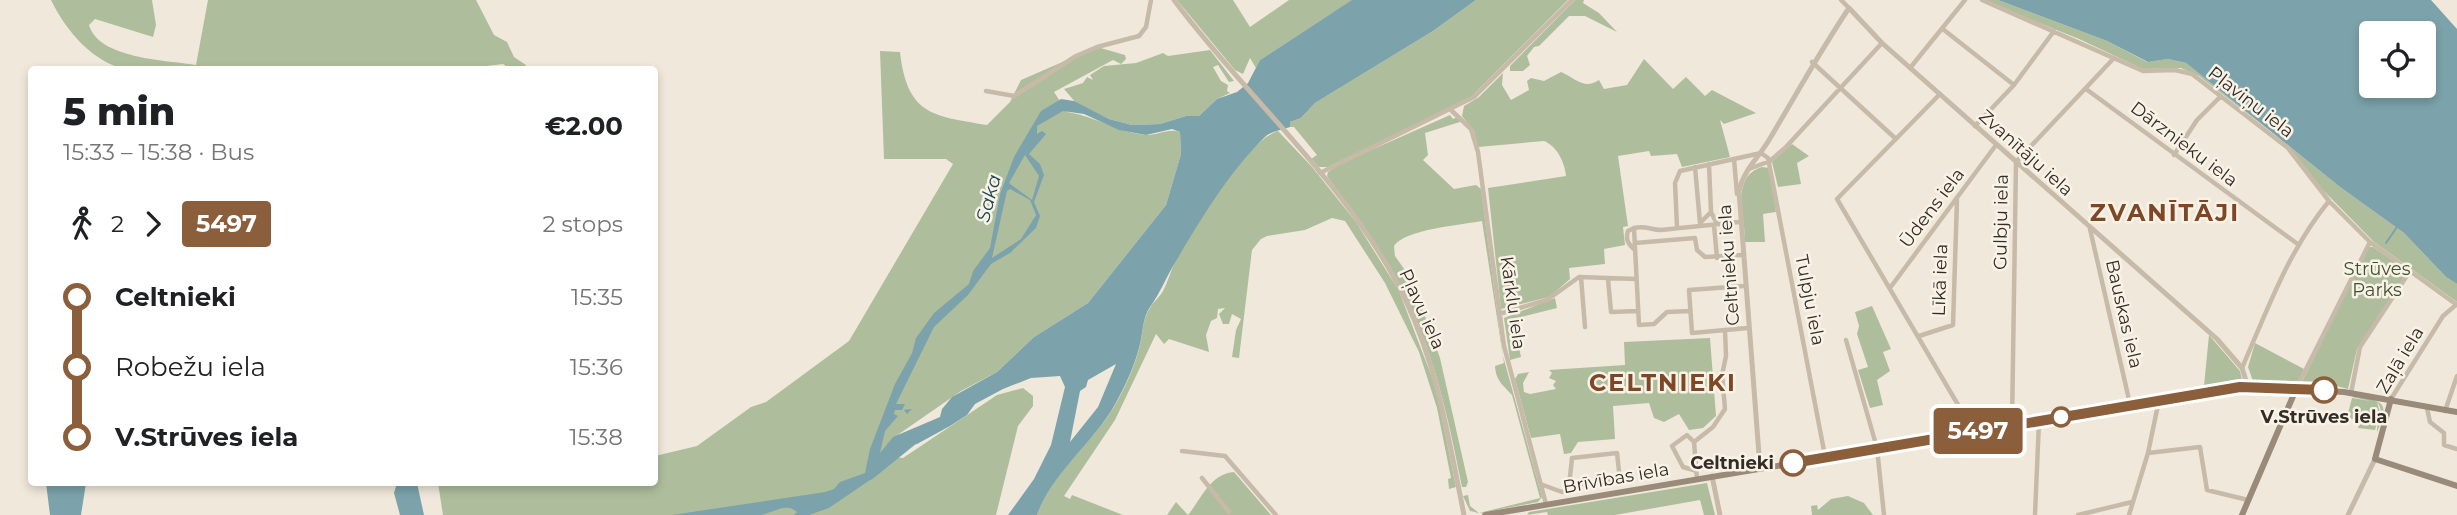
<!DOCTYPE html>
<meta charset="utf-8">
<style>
:root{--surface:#fff;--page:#f2f2f2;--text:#202124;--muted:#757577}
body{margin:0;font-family:Montserrat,sans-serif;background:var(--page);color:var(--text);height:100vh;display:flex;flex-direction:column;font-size:26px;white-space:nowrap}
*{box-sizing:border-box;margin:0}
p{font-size:23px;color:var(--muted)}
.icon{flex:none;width:38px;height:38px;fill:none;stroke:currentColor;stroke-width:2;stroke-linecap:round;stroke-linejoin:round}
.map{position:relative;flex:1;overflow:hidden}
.panel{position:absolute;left:28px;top:66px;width:630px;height:420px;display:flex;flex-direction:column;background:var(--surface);border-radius:7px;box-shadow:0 4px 10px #0003}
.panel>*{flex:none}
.badge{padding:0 14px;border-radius:5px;font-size:24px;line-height:46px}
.tools{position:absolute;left:2359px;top:21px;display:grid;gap:14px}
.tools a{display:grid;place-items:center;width:77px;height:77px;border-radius:7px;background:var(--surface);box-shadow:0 4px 10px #0003;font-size:35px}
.map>.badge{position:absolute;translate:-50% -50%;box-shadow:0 0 0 4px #fff}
.legs{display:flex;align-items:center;gap:10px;height:77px;padding:0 35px;font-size:23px}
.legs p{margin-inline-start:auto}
.summary{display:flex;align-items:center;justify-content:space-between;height:119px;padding:0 35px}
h1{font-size:38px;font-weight:800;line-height:52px}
ul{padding:0 35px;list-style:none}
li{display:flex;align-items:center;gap:24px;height:70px;font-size:26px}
li i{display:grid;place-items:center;width:10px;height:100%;margin:0 9px;background:currentColor}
li i::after{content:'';width:18px;height:18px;margin:-9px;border:5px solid;border-radius:50%;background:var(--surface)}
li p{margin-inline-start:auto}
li:first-child i{background:linear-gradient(#0000 50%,currentColor 0)}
li:last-child i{background:linear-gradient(currentColor 50%,#0000 0)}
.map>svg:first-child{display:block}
</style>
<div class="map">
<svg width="2457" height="515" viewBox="0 0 2457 515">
<rect width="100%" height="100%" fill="#f0e9db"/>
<path fill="#aebe9c" d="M51 0H152L156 25 153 37 95 19 89 25C99 59 166 60 196 65L208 0H476L494 35 507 42 514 57 526 65 524 70H512L503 64 478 67 477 70H129C94 64 66 31 51 0Z
M1177 0H1233L1250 27 1289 0H1397L1334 12 1260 60 1256 68 1250 58 1243 74 1235 70Z
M1476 0H1568L1471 97 1328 167H1319L1311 159 1317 155 1294 127H1290V122L1301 118 1315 103 1433 31Z
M1575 0H1584L1583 3 1599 13 1617 32 1585 16H1569L1539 46 1534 47 1527 56 1530 65 1523 71H1510V66Z
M1982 0H1998L2107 41 2147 62 2168 59 2186 63 2340 187 2404 233 2446 277 2457 284V302L2374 242 2319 186 2287 144 2199 76 2181 68 2143 69 2079 39Z
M1097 47 1125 55 1126 59 1121 64 1113 60 1054 92 1067 112C1095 116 1119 133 1147 135 1159 135 1168 128 1180 132L1181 154 1166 205 1088 303 1034 337 997 372 961 391 899 434 880 455 903 458 997 395 1023 388 1033 396V406L1018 426 996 515H443L438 483H654L655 456 697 446 751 407 766 402 849 341 953 164 946 159H884L880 51 900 52C907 115 933 116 987 125L1010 102 1021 80Z
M1210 50 1234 81 1229 82 1218 65 1213 67 1221 81 1228 85 1227 91 1230 93 1217 99 1199 116H1186L1160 124 1132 125 1109 119 1076 103 1064 89 1083 83 1087 77 1093 80 1090 75 1104 66 1136 63 1163 53 1168 56Z
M1644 59 1673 89 1686 77 1705 96 1712 90 1756 113 1724 124 1720 120 1730 157 1682 167 1677 154 1651 156 1649 151 1618 156 1628 226 1623 227 1625 245 1604 249 1605 264 1569 268 1570 279 1549 297 1501 309 1488 188 1566 176C1565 163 1557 146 1544 141L1478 147 1474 131 1462 116 1464 106 1479 97 1503 73 1502 85 1511 100 1529 90 1527 81 1531 78 1544 81 1561 72C1577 79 1584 90 1599 80L1604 89 1627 85Z
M1450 115 1453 119 1457 117 1463 121 1425 133 1428 155 1423 160 1454 189 1476 185 1481 189 1503 356 1542 497 1538 502 1481 513 1470 511 1463 496 1468 495 1470 506 1479 513 1540 498 1512 395C1503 385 1496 381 1495 366L1504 363 1482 221C1462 225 1405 229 1394 246L1395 256 1412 280 1440 358 1468 482 1466 487H1462C1448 416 1433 347 1399 283 1379 245 1352 211 1327 176L1328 172 1342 163Z
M1278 131 1312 167 1356 222 1399 291 1436 388 1456 487 1449 489 1448 479 1451 478 1437 408 1419 352 1385 283 1345 221 1332 218 1305 230 1267 236 1261 239 1252 250 1239 358 1232 357 1236 330 1241 319 1232 314 1229 324H1223L1219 314 1225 308 1218 309 1217 318 1211 321 1206 335 1209 352 1169 339 1164 344 1156 334 1115 420 1064 496 1070 499 1072 495 1123 515H1037C1054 469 1097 440 1119 398 1127 383 1135 365 1139 349 1143 335 1142 319 1150 308 1153 302 1159 298 1163 291 1168 282 1170 272 1175 262 1192 232 1247 139 1278 131Z
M1792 144 1809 156 1797 163 1801 184 1778 187 1772 162Z
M1762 167 1770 168 1776 212 1763 214 1765 242H1745C1746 219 1729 177 1762 167Z
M2369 247H2373L2403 268 2406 275 2357 349 2348 389 2322 382H2302Z
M1555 298 1557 308 1513 319 1521 357 1510 360 1504 318Z
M1872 306 1891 349 1883 352 1890 371 1877 380 1883 405 1870 408 1858 370 1868 367 1857 334 1859 326 1855 312Z
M2209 335 2240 371 2242 380 2198 389 2204 386Z
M1710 338 1716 416 1703 428 1689 430 1679 414 1664 422 1654 418 1649 403 1613 406 1615 439 1578 442 1571 453 1564 454 1560 434 1531 438 1515 379 1518 374 1529 372 1523 383 1524 392 1530 394 1556 389 1553 385 1556 381 1549 378 1552 373 1549 370 1625 365 1624 342Z
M2255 343 2304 369 2298 381H2253L2248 367Z
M2355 395C2384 402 2390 402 2377 432 2376 423 2386 412 2377 402L2380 412 2375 430 2358 428 2360 422 2347 417 2352 398 2371 401 2352 397Z
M1234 472 1271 515H1167L1176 502 1188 515C1202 498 1210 474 1234 472Z
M1707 483 1715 515H1704L1700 500 1615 515H1548L1547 512 1527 515 1529 512Z
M1848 496 1864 503 1873 515H1812L1811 506 1817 505 1818 510 1831 499Z"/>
<path fill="#7ca3ab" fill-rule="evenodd" d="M1352 0H1476L1433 31 1315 103 1301 118 1290 122V127C1282 130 1271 131 1265 137 1230 171 1202 217 1176 261 1165 279 1162 290 1150 307 1142 318 1143 335 1139 348 1135 364 1127 382 1119 397 1098 440 1054 469 1037 515H1008L1034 479 1051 445 1065 387 1060 376 1031 378 1003 389 975 404 967 415 950 426 917 444 905 445 878 468 870 480 829 508 809 515H794L797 512C786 502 773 513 761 515 733 515 700 515 672 515L825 492 834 489 840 482 865 473 870 449 895 384 912 353 916 338 934 313 969 284 973 271 990 248 1000 194 1014 157 1041 111 1061 99 1074 101 1109 119 1132 125 1160 124 1186 116H1199L1217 99 1237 92 1248 83 1260 60ZM1063 111 1084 114 1119 130 1146 135 1172 129 1180 132 1181 154 1166 205 1088 303 1034 337 997 372 952 397 942 409 940 417 893 437 880 453 885 431 898 416 894 414 895 410H904L907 414 912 409 902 410 905 404H896L934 327 968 295 991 264 1010 253 1036 228 1040 216 1034 202 1044 175 1040 164 1029 154 1046 134 1042 131 1037 134V126ZM1025 155 1039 176 1032 200 1009 183ZM1010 189 1030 200 1036 215 1021 239 992 258 1007 191ZM1116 364 1098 407 1070 442 1080 391 1086 387 1088 380Z
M1998 0H2431L2457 29V284L2446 277 2404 233 2340 187 2186 63 2168 59 2148 62 2107 41ZM2424 33V86H2371V33Z
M46 483H86L81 515H50Z
M397 483H417L424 515H400L394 493Z"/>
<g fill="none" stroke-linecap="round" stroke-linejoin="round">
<path stroke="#7ca3ab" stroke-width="2" d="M2386 243 2397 227"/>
<path stroke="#7ca3ab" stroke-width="8" d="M870 476 917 438"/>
<path stroke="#c7baa8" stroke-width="4.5" d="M1841 0 1849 8
M1982 0 2143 71 2175 70 2192 74 2288 148 2329 201 2370 242 2457 305
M1944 30 2014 85
M1812 62 1896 139
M1910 68 1965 0
M2086 89 2299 245
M986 91 1014 96 1076 56 1097 47 1139 36 1146 27 1151 0
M1940 94 1837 199 1974 432
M1451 110 1471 129 1478 152 1504 346 1546 504
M1975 126 2014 85 2054 31
M2174 155 2197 120 2220 97
M1734 159 1737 194
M1709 164 1711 212 1717 224
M1695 167 1700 223 1711 212
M1749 169 1770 161 1785 148 1882 43
M1320 173 1474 97 1572 0
M1714 225 1717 258
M1677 227 1675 183 1680 171 1761 153 1768 158 1825 456
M1634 228 1628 231C1625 240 1629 245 1635 250
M2090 229 2130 404
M1635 243 1695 238 1697 250 1705 257 1742 255
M1581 277 1585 327
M1608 279 1611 312 1638 311
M1744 286 1689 290 1692 333 1748 328
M1890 288 1996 145
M1690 311 1667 312 1654 324 1639 325 1634 228C1645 225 1651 230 1661 230 1687 227 1713 225 1739 222
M1499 314 1547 300 1579 277 1636 279
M1919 336 1953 325 1957 200
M1846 340 1877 448 1884 515
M2242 368C2267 311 2288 251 2329 201
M2297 387 2370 242
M2351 393 2360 347 2410 271
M2391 399 2443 316 2456 305
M2427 408 2430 422 2444 433V445L2457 449
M2445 411 2457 376
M2012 425 2016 162 2114 58
M1694 442 1687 435 1672 446 1683 467 1697 471
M1182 451 1225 456 1276 515
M2148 453 2200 447 2207 490 2248 500
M1202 478 1229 512
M1697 479 1694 442 1713 427 1725 409 1722 375 1726 356 1725 330
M1543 485 1562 492 1568 490 1569 486 1620 480 1617 453 1572 458 1569 486
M2035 515 2039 421
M2078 515 2132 502
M2129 515 2148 453 2159 400"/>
<path stroke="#c7baa8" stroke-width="5" d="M1174 0C1249 101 1350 185 1405 299 1438 368 1449 441 1464 515
M1760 468 1739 191C1743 171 1759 157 1769 140 1796 95 1820 51 1849 8L1882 43 2217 339 2242 368 2248 387
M1712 476 1720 515
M2348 515 2375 459"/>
<path stroke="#9a8a79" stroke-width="6" d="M2391 399 2375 459 2457 486
M1485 515 2248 387 2344 392 2457 412
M2242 515 2297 387"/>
</g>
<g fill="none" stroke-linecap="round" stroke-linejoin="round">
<defs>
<path id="line-1" d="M1793 463 2240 387 2324 390"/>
</defs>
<use href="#line-1" stroke="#fff" stroke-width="16"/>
<use href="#line-1" stroke="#8b5e3c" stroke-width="10"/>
</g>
<g fill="#fff" stroke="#8b5e3c" stroke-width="3.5">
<circle cx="2324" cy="390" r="12"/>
<circle cx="2061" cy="417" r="9"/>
<circle cx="1793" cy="463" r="12"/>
</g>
<g text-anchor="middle" stroke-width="5" stroke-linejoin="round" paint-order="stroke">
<g font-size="18" fill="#342d27" stroke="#f8f2e7">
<text transform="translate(2251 102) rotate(38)" y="6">Pļaviņu iela</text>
<text transform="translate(2184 144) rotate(37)" y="6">Dārznieku iela</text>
<text transform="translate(2026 153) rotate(42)" y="6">Zvanītāju iela</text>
<text transform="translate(1932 208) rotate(-53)" y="6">Ūdens iela</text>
<text transform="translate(2001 222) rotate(-89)" y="6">Gulbju iela</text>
<text transform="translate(1729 265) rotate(-94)" y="6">Celtnieku iela</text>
<text transform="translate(1940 280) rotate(-88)" y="6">Līkā iela</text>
<text transform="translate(1810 300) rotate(79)" y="6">Tulpju iela</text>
<text transform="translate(1513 303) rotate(82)" y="6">Kārklu iela</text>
<text transform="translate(1422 309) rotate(66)" y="6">Pļavu iela</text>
<text transform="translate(2124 314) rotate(77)" y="6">Bauskas iela</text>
<text transform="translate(2400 360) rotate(-59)" y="6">Zaļā iela</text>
<text transform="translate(1616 478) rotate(-10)" y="6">Brīvības iela</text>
</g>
<g font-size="18" fill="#3f512d" stroke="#f8f2e7">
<text x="2377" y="275">Strūves<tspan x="2377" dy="21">Parks</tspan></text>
</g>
<g font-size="18" font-weight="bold" fill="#342d27" stroke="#f8f2e7">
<text x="2324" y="423">V.Strūves iela</text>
<text x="1774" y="469" text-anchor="end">Celtnieki</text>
</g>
<g font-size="19" font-style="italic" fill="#204853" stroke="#f8f2e7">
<text transform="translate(988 198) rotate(-75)" y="7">Saka</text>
</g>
<g font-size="24" font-weight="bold" letter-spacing="2" fill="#7e4726" stroke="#f8f2e7">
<text x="2165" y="221">ZVANĪTĀJI</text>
<text x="1663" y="391">CELTNIEKI</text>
</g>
</g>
</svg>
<div class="tools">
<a><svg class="icon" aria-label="locate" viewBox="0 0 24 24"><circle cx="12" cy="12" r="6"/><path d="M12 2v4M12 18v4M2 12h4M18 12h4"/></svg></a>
</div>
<b class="badge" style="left:1978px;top:431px;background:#8b5e3c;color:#fff">5497</b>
<section class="panel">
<div class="summary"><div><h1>5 min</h1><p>15:33 – 15:38 · Bus</p></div><b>€2.00</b></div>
<div class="legs"><svg class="icon" aria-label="walk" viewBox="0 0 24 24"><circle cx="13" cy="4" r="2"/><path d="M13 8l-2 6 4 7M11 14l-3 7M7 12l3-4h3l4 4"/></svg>2<svg class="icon" aria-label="forward" viewBox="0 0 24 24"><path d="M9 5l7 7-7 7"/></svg><b class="badge" style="background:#8b5e3c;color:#fff">5497</b><p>2 stops</p></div>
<ul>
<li><i style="color:#8b5e3c"></i><b>Celtnieki</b><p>15:35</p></li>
<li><i style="color:#8b5e3c"></i><span>Robežu iela</span><p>15:36</p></li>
<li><i style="color:#8b5e3c"></i><b>V.Strūves iela</b><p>15:38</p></li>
</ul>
</section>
</div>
